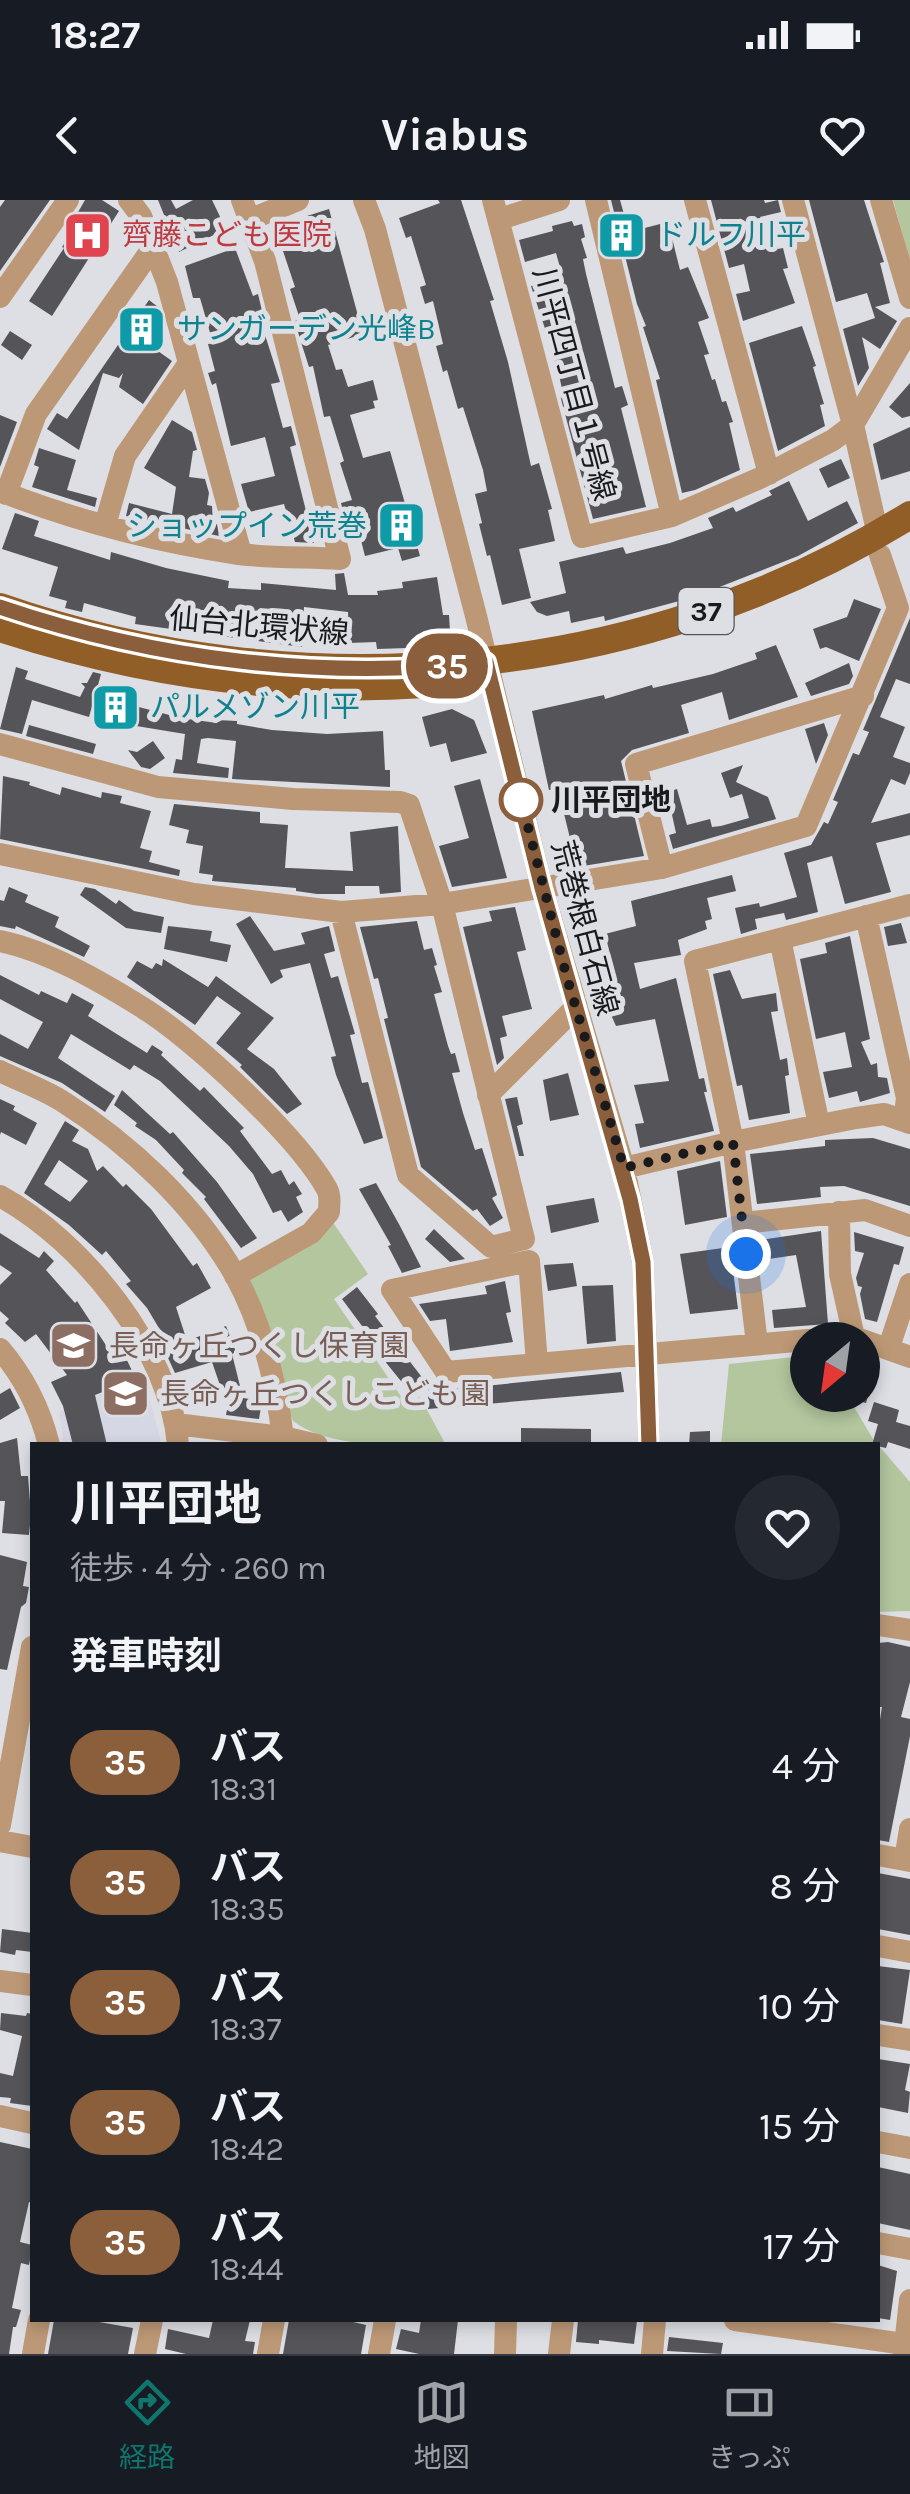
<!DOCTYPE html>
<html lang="ja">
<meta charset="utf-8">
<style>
:root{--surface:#171b24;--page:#242831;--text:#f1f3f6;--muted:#9ea1a6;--line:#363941;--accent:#0f766e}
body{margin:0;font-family:Karla,"Noto Sans JP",sans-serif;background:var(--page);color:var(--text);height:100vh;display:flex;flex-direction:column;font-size:38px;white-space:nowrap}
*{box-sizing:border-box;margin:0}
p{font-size:32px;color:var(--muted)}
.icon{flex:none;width:55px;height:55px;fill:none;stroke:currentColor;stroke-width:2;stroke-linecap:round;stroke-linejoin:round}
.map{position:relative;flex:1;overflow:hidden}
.drawer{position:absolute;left:30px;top:1242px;width:850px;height:880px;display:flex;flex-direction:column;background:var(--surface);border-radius:0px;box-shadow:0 5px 15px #0003}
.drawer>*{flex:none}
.badge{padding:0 20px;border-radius:32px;font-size:35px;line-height:65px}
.needle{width:65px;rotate:209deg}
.fabs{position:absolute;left:790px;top:1122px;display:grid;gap:20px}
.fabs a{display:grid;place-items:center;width:90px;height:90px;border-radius:50%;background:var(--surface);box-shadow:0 5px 15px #0003;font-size:50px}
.you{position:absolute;width:50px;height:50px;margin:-25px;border:8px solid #fff;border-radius:50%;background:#1a73e8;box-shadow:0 0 0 15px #1a73e833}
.map>.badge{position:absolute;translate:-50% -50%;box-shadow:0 0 0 5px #fff}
h2{padding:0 40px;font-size:38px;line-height:90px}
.round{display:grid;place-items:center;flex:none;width:105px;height:105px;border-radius:52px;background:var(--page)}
.overview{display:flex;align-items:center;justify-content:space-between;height:170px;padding:0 40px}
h1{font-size:48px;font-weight:700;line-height:75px}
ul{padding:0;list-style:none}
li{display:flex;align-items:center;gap:30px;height:120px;padding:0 40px}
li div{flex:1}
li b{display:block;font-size:38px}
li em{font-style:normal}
li .badge{min-width:110px;font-weight:700;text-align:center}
.status{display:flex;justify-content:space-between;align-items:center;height:70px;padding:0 50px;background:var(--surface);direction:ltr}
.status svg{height:28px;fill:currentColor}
header{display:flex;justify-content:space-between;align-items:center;height:130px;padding:0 40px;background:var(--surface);font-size:45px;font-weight:700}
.dock{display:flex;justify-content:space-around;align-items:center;height:140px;border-top:2px solid var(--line);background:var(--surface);font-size:28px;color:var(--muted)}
.dock a{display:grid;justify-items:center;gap:5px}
.dock .active{color:var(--accent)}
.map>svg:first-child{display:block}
</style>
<div class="status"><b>18:27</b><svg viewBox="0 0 49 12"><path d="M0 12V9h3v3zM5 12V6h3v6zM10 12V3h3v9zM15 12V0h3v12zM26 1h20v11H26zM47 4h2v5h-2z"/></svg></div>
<header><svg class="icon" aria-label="back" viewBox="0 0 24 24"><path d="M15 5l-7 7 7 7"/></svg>Viabus<svg class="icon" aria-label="heart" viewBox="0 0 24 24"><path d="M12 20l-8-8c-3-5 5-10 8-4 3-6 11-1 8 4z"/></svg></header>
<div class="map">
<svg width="910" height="2154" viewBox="0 0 910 2154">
<rect width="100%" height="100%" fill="#dedfe4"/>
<path fill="#d5d7e4" d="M143 1176 162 1245H64L59 1212Z"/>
<path fill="#b3c69e" d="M893 0H910V61Z
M330 1018 368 1074 334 1099 405 1202 420 1197 446 1245C401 1245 329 1249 293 1221L244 1079Z
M803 1156 807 1158 808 1195H847L873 1239 910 1282V1411L878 1412V1245H721L729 1164Z"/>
<path fill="#545459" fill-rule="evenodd" d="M5 0H50L0 71V7Z
M85 0H102L119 11 52 116 29 101 64 48 62 47 81 17 77 14Z
M158 0H171L176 9 193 0H212L226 29 179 52Z
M438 0H461L494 100 490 101 508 162 531 266 539 263 552 309 548 310 555 341 519 349 531 398 502 405 490 355 487 356 479 324 482 323 475 294 487 291 483 270 463 207 458 209 447 170 443 172 436 146 443 144 433 101 425 104 420 87 426 85 411 36 406 38 399 18 440 3Z
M611 0H620L629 32 668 22 680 70 688 67 709 118 698 122 709 154 704 155 712 180 715 179 722 202 726 201 733 222 729 223 740 270 695 290 682 293 656 180 660 179 643 127 646 126 637 104Z
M711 0H764L765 3 778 0 781 12 760 17 768 41 775 39 778 49 783 48 788 68 783 69 795 103 743 121 736 94 750 91 744 64 729 68Z
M809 0H864L884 62 880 63 890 103 875 107 897 121 880 149 862 137 869 168 858 186 843 129 875 118 867 93 836 102Z
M329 9 363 134 328 145 336 170 342 169 348 187 373 180 378 200 373 201 375 208 350 215 363 258 390 251 420 356 402 361 398 348 365 356 356 321 346 323 341 303 352 300 340 263 344 261 330 216 324 217 313 166 309 167 300 139 295 121 300 119 290 89 295 87 277 33 309 21 307 16Z
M572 21 574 26 582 24 585 37 581 39 587 58 583 59 586 74 615 188 622 186 628 205 621 208 646 307 593 319 560 195 563 194 557 165 531 86 563 78 556 53 525 62 519 40 553 31 552 26Z
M235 48 253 96 258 94 263 115 259 116 280 182 271 184 283 228 291 226 296 245 290 247 314 343 295 342 284 304 249 312 241 284 275 276 265 237 231 246 216 183 212 185 208 173 215 171 208 144 213 143 200 98H193L185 66Z
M149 100 158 107 165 134 155 149 172 161 143 204 119 187 123 173 119 178 103 173 79 250 47 229 57 213 67 219Z
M802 126 816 166 813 167 824 204 820 205 825 226 778 251 749 143Z
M10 131 32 145 22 160 1 145Z
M910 183V216L902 218 889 207Z
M0 215 17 222 0 267Z
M172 220 192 232 197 250 193 251 189 277 205 279 209 293 207 305 212 306 213 324H217L219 336 126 316 129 303 172 314 176 287 144 268Z
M910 227V271L881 280 873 244Z
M39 248 76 260 67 290 97 298 95 307 32 287 39 267 34 265Z
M841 259 850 278 828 288 819 269Z
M789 281 808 321 847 301 858 323 798 356 694 397 605 421 604 416 571 423 569 411 547 416 537 412 530 402 566 393 559 362 623 347 626 354 670 343 713 328 708 318 733 307 736 312 772 295 769 291Z
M15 313 39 321 34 336 110 360 111 352 166 368 229 381 228 388 261 390V383L336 390 335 374 344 373 348 395H378L377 391 403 388 402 382 437 377 443 415H449L450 431 438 432V447L377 449 376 442 349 443 348 412 304 407 302 447 135 424 136 417 84 403 82 412 65 408 67 401 49 396 58 367 2 349Z
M854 399 881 409 859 461 826 447 820 449 813 429 847 417Z
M910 418V484L896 479 880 517 905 527 893 557 910 563V573L905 585 891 579 871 623 910 613V635L876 643 891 692 845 704 832 656 807 663 818 712 786 720 784 713 755 719 757 729 741 734 735 708 759 703 760 707 797 697 784 653 811 645 824 622 828 624 838 602 833 600 853 553 859 555 869 532 863 530Z
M776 445 798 497 729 520 722 492 681 505 689 533 632 550 621 561 644 656 577 667 558 589 549 590 532 511 604 495 605 499 652 485 653 488 713 474 757 459 755 453Z
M849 463 853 476 849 484 811 496 805 483Z
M16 467 28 471 25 479 80 497 85 487 81 483H87L93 472 101 474 98 485 133 491 131 505 181 518 217 523V520L237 521V524L272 530 327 534 383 531 385 570H390V587L232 579 236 541 208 538 201 539 197 563 229 568 228 578 173 573 176 559 182 560 185 534 112 522 94 499 89 517 32 500 22 534 0 529Z
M452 509 474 520 487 553 451 562 446 543 430 547 422 517Z
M824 523 828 535 816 564 805 529Z
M29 525 96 544 93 554 26 536Z
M153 541 165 558 150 569 141 567 128 550 137 552Z
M743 565 736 582 768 597 776 619 673 649 669 635 676 633 667 592 677 589 687 625 710 619 712 627 721 626 749 618 742 594 730 598 721 573Z
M3 576 30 582 29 585 60 595 62 587 101 598 102 592 122 596 120 603 151 611 140 648 152 651 149 662 180 670 179 676 0 639Z
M480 579 507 678 452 687 439 646 469 638 454 586Z
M174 604 260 612V623L288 625 285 668H290L353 671 350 632 398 626 401 692 380 694 379 686H345V694H317L296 691V688L212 681 213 675 199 673 203 646 186 643 189 630 169 625Z
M732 675 736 691 707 698 712 719 705 721 707 729 678 740 681 755 634 763 640 789 676 778 699 879 704 878 707 892H704L714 931 640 948 635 924 644 923 634 885 669 881 655 819 616 826 608 808 623 805 605 734 636 726 631 701Z
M9 687 28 695 25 702 59 717 55 727 90 746 84 757 16 726 15 729 0 726V700L4 701Z
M85 687 95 689 116 704 119 700 134 711 164 717 161 733 126 728 80 695Z
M515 707 526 750 517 752 532 809 502 816 507 836 500 838 504 858 497 865 463 727 492 721 489 711Z
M250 716 274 751 305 744 301 733 329 726 335 751 324 754 331 778 338 776 355 834 350 835 362 883 368 882 383 938 364 944 336 875 331 857 336 856 310 763 280 770 283 777 271 784 236 724Z
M417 721 424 750 432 748 437 765 434 766 442 792 434 794 448 846 451 854 455 853 460 872 452 873 463 913 475 950 482 948 497 995 492 998 503 1018 490 1026 477 1009 473 1011 421 967 384 819 388 818 378 778 374 779 360 727Z
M901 723 907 743 888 746 884 727Z
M168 726 212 731 210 741 231 745 227 762 164 749Z
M850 736 870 839 861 842 871 865 877 863 878 877 887 878 890 893 860 902 857 891 829 898 823 872 852 867 845 832 816 839 800 759 827 753 825 743Z
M163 759 208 787 216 776 274 818 247 849 274 869 302 904 287 914 240 867 242 865 216 843 241 813 217 796 195 825 127 777 137 761 152 769 156 763 162 766Z
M730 770 742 799 776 793 778 811 771 812 780 860 787 858 789 875 785 876 790 913 749 920 742 885 737 886 713 774Z
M0 775 39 795 41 791 67 803 72 793 94 805 88 816 147 853 152 845 163 852 161 855 200 891 204 887 244 928 240 931 272 974 281 970 289 985 294 981 302 994 296 997 303 1012 288 1022 281 1010 273 1013 253 974 229 946 160 881 134 865 130 870 71 834 58 858 115 896 105 912 62 883 0 856V834L28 849 43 822 0 799Z
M568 873 579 915 550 921 543 880Z
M122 890 170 934 173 932 217 982 257 1038 241 1048 204 999 206 997 182 973 184 970 156 940 135 926 137 923 114 905Z
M517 897 523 924 517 926 524 956H519L505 899Z
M0 899 15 906 13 910 37 923 26 945 1 932 0 935Z
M65 921 79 930 72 941 88 949 97 971 103 966 123 987 126 984 151 1009 193 1066 197 1063 211 1088 176 1107 187 1141 226 1126 236 1152 232 1154 243 1198 262 1201 259 1219 226 1215 231 1188 222 1191 212 1162 175 1173 163 1147 169 1145 147 1108 126 1084 131 1081 106 1051 102 1055 69 1025 24 993ZM59 960 88 981 70 1002 44 984Z
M873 938 910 949V1006L844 986 820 987 821 997 757 1004 750 954 825 946V940Z
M720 961 727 1017 685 1025 677 971Z
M376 983 400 1026 421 1067 402 1073 388 1046 391 1045 359 989Z
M594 998 599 1022 551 1033 546 1006Z
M434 1029 465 1059 450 1062 425 1039Z
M821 1031 828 1124 774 1128 772 1110 806 1107 796 1055 762 1060 760 1040Z
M854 1032 904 1047 899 1065 894 1064 877 1122 865 1119 860 1094 862 1087 858 1086 856 1078 864 1053 855 1051Z
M0 1033 39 1058 44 1051 54 1061 46 1070 75 1103 77 1101 115 1159 124 1154 134 1175 123 1184 95 1195 107 1245H73L63 1206 51 1182 67 1175 36 1134 25 1142 5 1123 9 1119 0 1111V1085L12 1073 0 1065Z
M730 1047 738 1109 690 1114 680 1054Z
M573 1063 577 1086 548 1091 544 1065Z
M505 1081 511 1112 506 1113 513 1142 450 1151 446 1119 430 1121 419 1104 487 1094 485 1086Z
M613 1085 616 1141 587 1144 582 1086Z
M357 1087 378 1114 375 1116 424 1180 409 1191 362 1133 365 1130 342 1099Z
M862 1158 878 1162 866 1203 862 1202Z
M621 1172 624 1192 428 1209V1189L465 1188Z
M10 1188 20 1208 0 1220V1194Z
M874 1202 899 1210 896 1222 910 1226V1249L888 1242 886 1248 872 1245 878 1224 868 1221Z
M521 1228 591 1229V1245H521Z
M710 1231V1245H689L690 1232Z
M17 1238 21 1276H28L31 1315 29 1335 2 1333 5 1301H0V1243Z
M0 1355 27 1362 23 1386 29 1387 26 1403 21 1407 7 1470 0 1469Z
M888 1442 910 1447V1482L901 1517 910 1519V1536L889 1642 878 1640V1532L882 1507H878V1443Z
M878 1673 910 1679V1735L878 1729Z
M2 1729 32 1733V1752L16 1750 15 1755 0 1752Z
M878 1766 910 1770 902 1824 878 1820Z
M1 1813 26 1816 27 1813 32 1814V1906L10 1903 11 1898 0 1897V1873L13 1876 22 1836 0 1830Z
M878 1859 910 1864 905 1890 910 1892 908 1913 878 1907Z
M0 1942 32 1949V2003L29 2002 20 2042 32 2045V2050L29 2065 21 2063 12 2108 21 2110 16 2127H13L9 2154H0Z
M878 1967 910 1974V2030L878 2023Z
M878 2065 897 2071 890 2120 878 2118Z
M54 2120H88L133 2128 128 2154H48Z
M213 2120H250L245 2141 255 2142 253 2154H186L165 2149 168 2129 209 2138Z
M289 2120H345L366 2125 361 2154H283Z
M421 2120H458L454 2154H419L396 2149 401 2129 419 2133Z
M578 2120 637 2121 634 2144 599 2140V2144L576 2142Z
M669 2137 723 2143 721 2154 667 2151Z"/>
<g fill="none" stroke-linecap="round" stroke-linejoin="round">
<path stroke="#bc9876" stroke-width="22" d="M129 0 141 16 167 82 241 354
M364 0 375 29 476 416 542 688 624 968 643 1062 649 1245
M493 0 582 337 672 316 760 278 833 240 853 225 910 128
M596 0 672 316
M695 0 769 274
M793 0 853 225 878 335
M881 0 910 98
M251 19 298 0
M500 19 559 0
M0 97 68 0
M0 291C76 321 158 342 239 354 272 358 306 357 340 359L265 61 242 0
M6 294 36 214 154 46
M105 325 125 256 189 163
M0 544 158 587 293 599 400 602 409 605 442 704 524 1039 491 1047 408 975 341 712
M0 654 194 694 341 712 442 704 662 668 806 626 898 408 880 355
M662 668 636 564 863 496
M866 716 907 898 904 921
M780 739 819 925
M0 741C48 751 98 780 140 806 192 837 297 936 327 989 331 996 329 1004 329 1012L311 1033 235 1076
M0 871C20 881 43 889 62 901 130 944 195 1005 235 1075 262 1124 276 1182 283 1237
M488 895 575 808
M624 968 733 942 856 918 884 914 910 923
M0 996C82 1041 170 1149 178 1245
M839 1012 840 1074 854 1137
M743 1023 865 1010 910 1026
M810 1140 854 1137 910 1157
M757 1144 733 942 695 761 910 705
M889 1147 910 1084
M0 1149C24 1177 40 1209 49 1245
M537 1163 529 1061 392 1090 446 1172 808 1140
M176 1224 283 1237 317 1245
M878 1425 910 1430
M0 1625 32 1447
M0 1641 32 1647
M878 1655 910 1661
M905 1660 910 1629
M878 1746 910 1752
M0 1781 32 1785
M878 1835 910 1840
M0 1916 32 1923
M878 1942 910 1948
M878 2043 910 2049
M735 2120 904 2144
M33 2154 39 2120
M145 2154 152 2120
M268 2154 274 2120
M379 2154 385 2120
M505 2154 506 2120
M559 2154 563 2120
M652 2154 655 2120
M904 2154 910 2100"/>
<path stroke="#915e28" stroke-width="28" d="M0 407C298 511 641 483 910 315
M0 428C139 473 279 494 425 484"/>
</g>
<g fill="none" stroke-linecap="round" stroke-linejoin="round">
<defs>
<path id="line" d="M0 407C156 460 322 480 486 462L542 688 630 999 643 1062 649 1245"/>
</defs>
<use href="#line" stroke="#fff" stroke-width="22"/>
<use href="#line" stroke="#8b5e3c" stroke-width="15"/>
<path stroke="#1a1a1c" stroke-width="10" stroke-dasharray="0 18" d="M521 600 518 588 567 778 624 968 733 942 746 1054"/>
</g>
<defs>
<symbol id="hospital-square" viewBox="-11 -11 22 22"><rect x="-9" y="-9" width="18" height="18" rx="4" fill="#e0444e" stroke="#dedfe4"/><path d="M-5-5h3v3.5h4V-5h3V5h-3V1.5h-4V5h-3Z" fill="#fff"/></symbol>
<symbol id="building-square" viewBox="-11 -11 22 22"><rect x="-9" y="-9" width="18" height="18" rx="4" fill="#0f9aa8" stroke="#dedfe4"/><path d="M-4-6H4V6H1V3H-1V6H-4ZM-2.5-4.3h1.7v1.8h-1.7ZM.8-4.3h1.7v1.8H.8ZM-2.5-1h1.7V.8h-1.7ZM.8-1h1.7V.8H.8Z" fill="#fff"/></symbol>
<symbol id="school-square" viewBox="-11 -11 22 22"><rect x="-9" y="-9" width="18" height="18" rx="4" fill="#8d6e63" stroke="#dedfe4"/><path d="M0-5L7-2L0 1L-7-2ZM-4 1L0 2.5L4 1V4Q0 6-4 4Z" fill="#fff"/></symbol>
</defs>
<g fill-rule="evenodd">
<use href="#hospital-square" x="60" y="8" width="55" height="55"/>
<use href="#building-square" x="594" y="8" width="55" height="55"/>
<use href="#building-square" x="114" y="102" width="55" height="55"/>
<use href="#building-square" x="374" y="298" width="55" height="55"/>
<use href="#building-square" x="88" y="480" width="55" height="55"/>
<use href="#school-square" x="46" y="1118" width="55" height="55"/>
<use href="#school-square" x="98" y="1166" width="55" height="55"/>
</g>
<circle fill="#fff" stroke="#8b5e3c" stroke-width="5" cx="521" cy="600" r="20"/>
<g text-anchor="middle" stroke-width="10" stroke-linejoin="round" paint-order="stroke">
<rect fill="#dedfe4" stroke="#555558" stroke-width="2.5" x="678.5" y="388" width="55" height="46" rx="8"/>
<g font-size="28" font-weight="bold" fill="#1a1a1c">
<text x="706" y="421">37</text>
</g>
<g font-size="30" fill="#be3a42" stroke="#dedfe4" text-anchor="start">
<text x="122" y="45">齊藤こども医院</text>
</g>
<g font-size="30" fill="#0d838f" stroke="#dedfe4" text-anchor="start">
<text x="656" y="45">ドルフ川平</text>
<text x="177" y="139">サンガーデン光峰B</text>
<text x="367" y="336" text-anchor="end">ショップイン荒巻</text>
<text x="150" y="517">パルメゾン川平</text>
</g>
<g font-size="30" fill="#1a1a1c" stroke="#dedfe4">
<text transform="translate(574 184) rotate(75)" y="10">川平四丁目１号線</text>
<text transform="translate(259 426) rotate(5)" y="10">仙台北環状線</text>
<text transform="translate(585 728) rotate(75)" y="10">荒巻根白石線</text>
</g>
<g font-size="30" font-weight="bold" fill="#1a1a1c" stroke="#dedfe4" text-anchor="start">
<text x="551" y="610">川平団地</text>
</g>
<g font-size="30" fill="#785e54" stroke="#dedfe4" text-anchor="start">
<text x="109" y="1156">長命ヶ丘つくし保育園</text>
<text x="160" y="1204">長命ヶ丘つくしこども園</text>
</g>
</g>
</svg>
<div class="fabs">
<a><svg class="needle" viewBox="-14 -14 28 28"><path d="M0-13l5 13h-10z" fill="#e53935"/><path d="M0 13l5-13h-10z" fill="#9ea1a6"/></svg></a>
</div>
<div class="you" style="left:746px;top:1054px"></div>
<b class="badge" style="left:447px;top:466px;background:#8b5e3c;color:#fff">35</b>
<section class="drawer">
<div class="overview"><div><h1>川平団地</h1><p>徒歩 · 4 分 · 260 m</p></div><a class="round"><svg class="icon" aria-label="heart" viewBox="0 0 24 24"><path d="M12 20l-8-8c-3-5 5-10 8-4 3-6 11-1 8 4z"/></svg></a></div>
<h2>発車時刻</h2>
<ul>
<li><span class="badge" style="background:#8b5e3c;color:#fff">35</span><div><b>バス</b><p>18:31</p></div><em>4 分</em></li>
<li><span class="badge" style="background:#8b5e3c;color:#fff">35</span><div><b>バス</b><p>18:35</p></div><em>8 分</em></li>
<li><span class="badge" style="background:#8b5e3c;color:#fff">35</span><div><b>バス</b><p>18:37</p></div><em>10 分</em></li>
<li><span class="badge" style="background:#8b5e3c;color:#fff">35</span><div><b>バス</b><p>18:42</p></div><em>15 分</em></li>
<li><span class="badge" style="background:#8b5e3c;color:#fff">35</span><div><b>バス</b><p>18:44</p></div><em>17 分</em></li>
</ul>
</section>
</div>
<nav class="dock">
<a class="active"><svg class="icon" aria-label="directions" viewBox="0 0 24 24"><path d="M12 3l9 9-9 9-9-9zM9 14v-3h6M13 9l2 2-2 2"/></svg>経路</a>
<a><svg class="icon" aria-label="map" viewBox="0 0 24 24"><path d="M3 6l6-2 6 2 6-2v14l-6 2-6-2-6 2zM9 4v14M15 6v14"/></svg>地図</a>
<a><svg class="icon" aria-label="tickets" viewBox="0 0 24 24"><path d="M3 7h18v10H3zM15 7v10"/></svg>きっぷ</a>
</nav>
